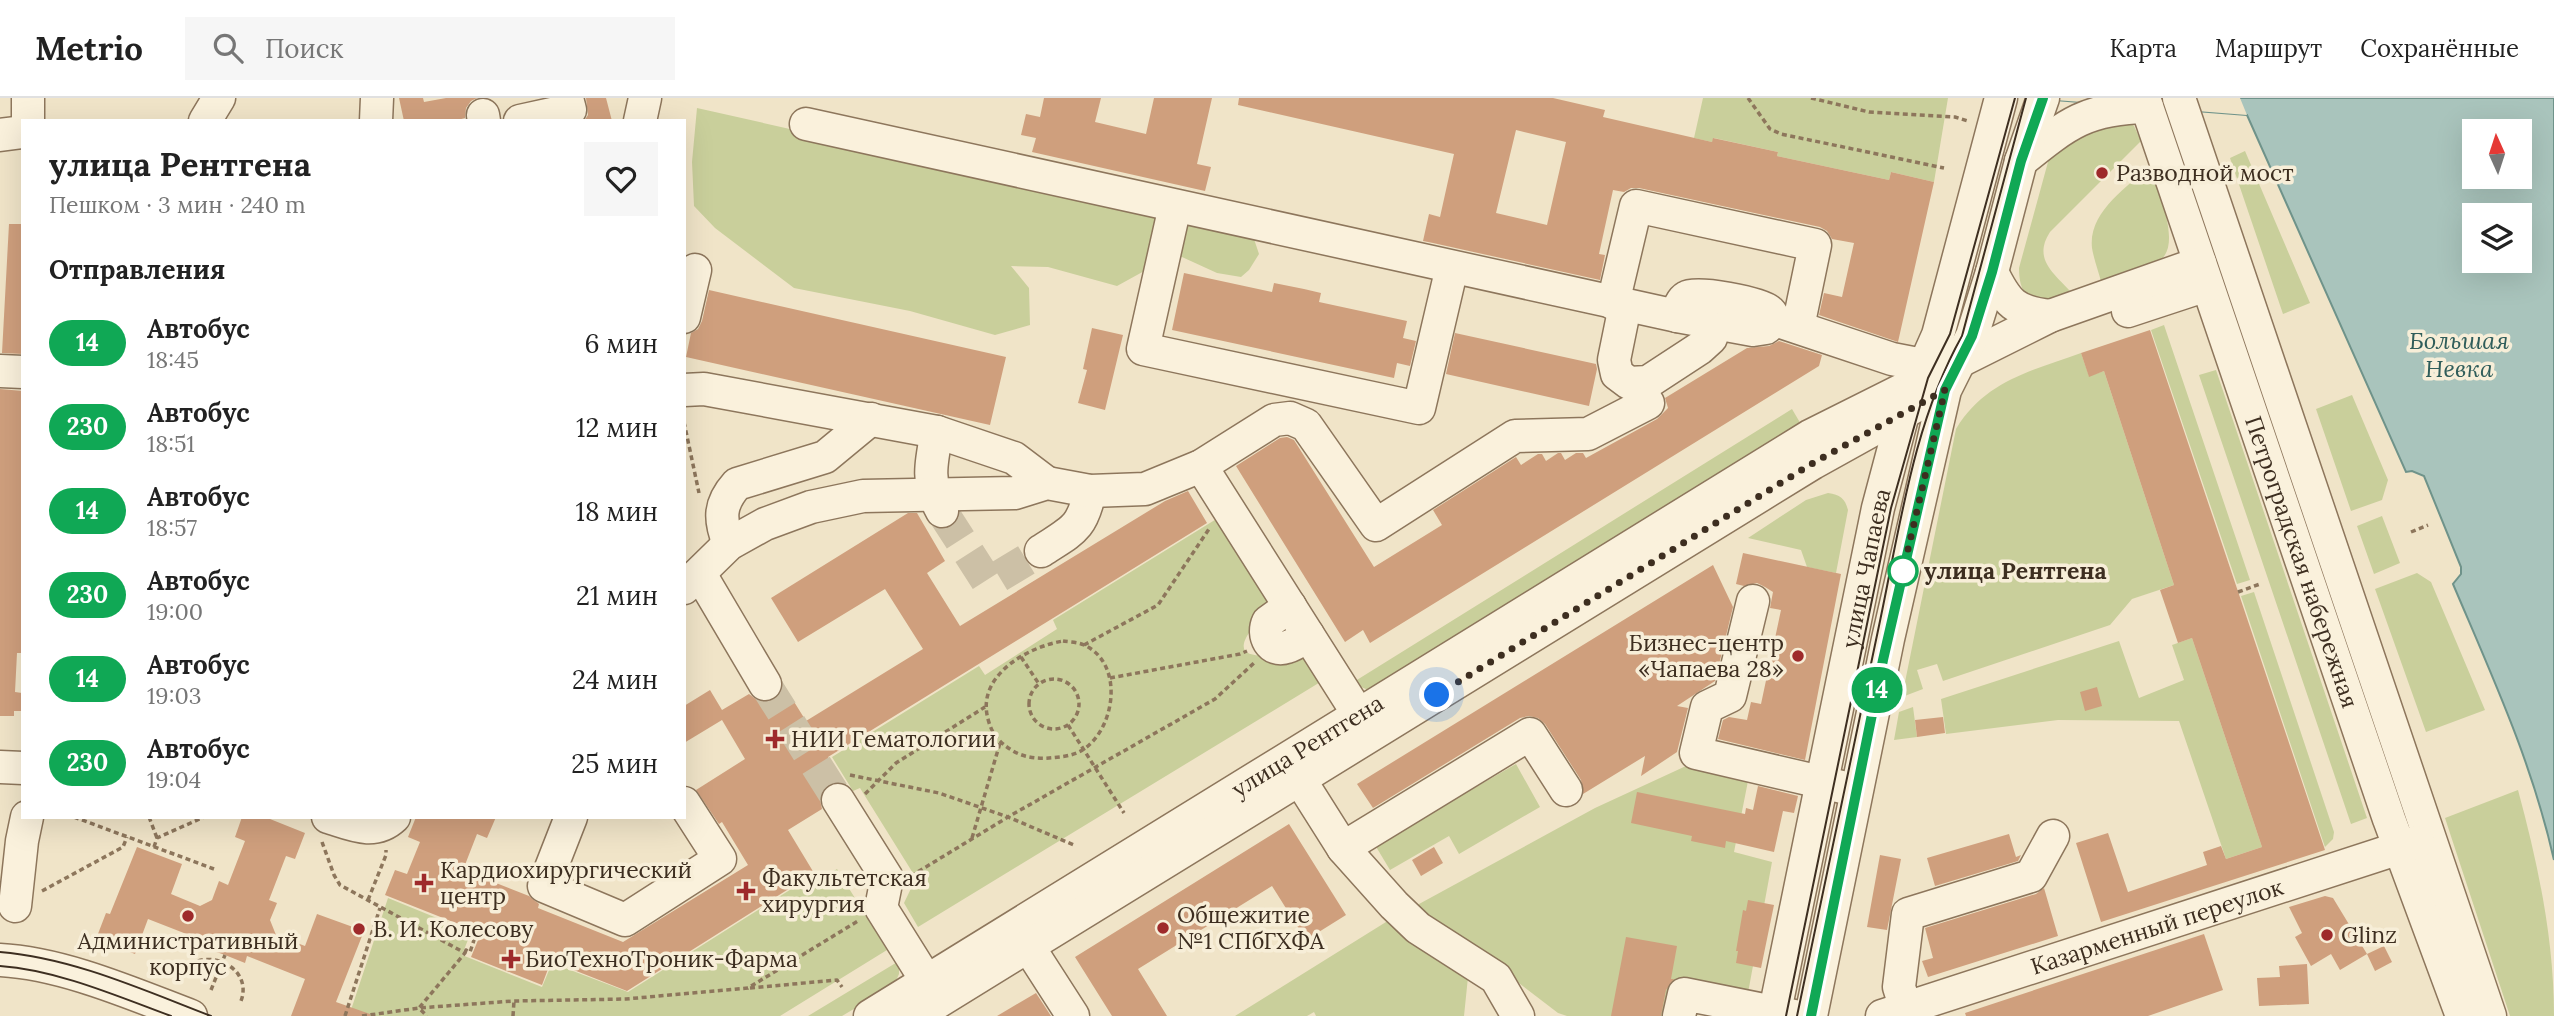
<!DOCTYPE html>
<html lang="ru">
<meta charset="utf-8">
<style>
:root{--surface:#fff;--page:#f6f6f6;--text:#222;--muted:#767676;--line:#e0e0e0}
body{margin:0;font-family:Lora,serif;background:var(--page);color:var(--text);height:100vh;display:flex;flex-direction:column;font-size:26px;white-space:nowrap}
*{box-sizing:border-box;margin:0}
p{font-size:23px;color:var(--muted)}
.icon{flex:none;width:38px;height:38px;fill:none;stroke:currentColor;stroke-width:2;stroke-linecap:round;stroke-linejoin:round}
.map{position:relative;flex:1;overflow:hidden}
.side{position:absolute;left:21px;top:21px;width:665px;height:700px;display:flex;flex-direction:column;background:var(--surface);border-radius:0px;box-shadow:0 7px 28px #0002}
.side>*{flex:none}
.badge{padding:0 14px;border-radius:23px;font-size:24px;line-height:46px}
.needle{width:46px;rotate:357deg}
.fabs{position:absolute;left:2462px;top:21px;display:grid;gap:14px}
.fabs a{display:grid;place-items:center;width:70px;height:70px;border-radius:0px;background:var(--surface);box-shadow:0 7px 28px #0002;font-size:35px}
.you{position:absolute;width:35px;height:35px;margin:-18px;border:5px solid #fff;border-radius:50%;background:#1a73e8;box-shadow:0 0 0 10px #1a73e833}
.map>.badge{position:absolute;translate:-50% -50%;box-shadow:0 0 0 4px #fff}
h2{padding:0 28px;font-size:26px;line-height:63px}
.round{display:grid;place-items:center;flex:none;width:74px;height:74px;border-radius:0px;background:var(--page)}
.headline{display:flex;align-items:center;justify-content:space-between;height:119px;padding:0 28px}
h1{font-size:33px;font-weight:800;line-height:52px}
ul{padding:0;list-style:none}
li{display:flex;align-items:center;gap:21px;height:84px;padding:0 28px}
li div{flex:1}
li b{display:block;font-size:26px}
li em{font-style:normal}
li .badge{min-width:77px;font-weight:700;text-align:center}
header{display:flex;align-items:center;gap:42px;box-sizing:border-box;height:98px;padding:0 35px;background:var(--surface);border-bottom:2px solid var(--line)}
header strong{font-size:33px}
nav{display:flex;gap:38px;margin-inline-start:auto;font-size:24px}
.search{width:490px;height:63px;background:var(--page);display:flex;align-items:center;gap:18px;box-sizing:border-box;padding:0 24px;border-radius:0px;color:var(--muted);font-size:26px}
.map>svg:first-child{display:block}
</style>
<header>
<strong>Metrio</strong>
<div class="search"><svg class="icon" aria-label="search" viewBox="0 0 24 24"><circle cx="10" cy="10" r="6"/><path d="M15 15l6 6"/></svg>Поиск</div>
<nav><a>Карта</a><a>Маршрут</a><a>Сохранённые</a></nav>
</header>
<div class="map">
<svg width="2554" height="918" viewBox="0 0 2554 918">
<rect width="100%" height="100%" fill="#f0e4c8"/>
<path fill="#c9cf9b" d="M1703 0H1948L1934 84 1891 74 1889 82 1777 58 1778 54 1714 40 1712 44 1694 40Z
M697 10 1252 135 1259 156 1249 172 1241 179 1217 175 1182 159 1157 166 1117 188 1048 169 1011 168 1029 190 1030 227 995 237 910 213 794 190 715 130 694 108 692 64Z
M2126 20 2134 28 2141 43 2050 134C2032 162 2055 176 2073 196 2044 206 2019 210 2019 170L2048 64 2055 50 2066 39Z
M2245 53 2310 205 2283 216 2230 60Z
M2149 68C2157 91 2184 148 2158 164 2142 174 2120 180 2102 187 2099 175 2094 162 2092 150 2088 114 2127 90 2149 68Z
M2164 227 2250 482 2237 486 2151 232Z
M2081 255 2089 278 2104 273 2174 487 2132 501 2110 527 1943 583 1937 566 1917 572 1923 591 1902 599 1956 331C1985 283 2031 273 2081 255Z
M2216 272 2367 720 2351 726 2199 277Z
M2352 297 2388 382 2382 402 2351 413 2316 311Z
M1792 311 1802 328 1377 589 1368 592 1352 585Z
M1828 395C1840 397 1845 400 1848 412L1836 475 1807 469 1801 452 1748 440 1806 402Z
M2382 418 2400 465 2374 476 2357 428Z
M1218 420 1269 492V513C1262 521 1252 529 1247 538 1229 570 1289 552 1301 557 1311 562 1316 574 1322 583L918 829 904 805 916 780 860 690 853 693 832 659 979 568 985 577 1057 531 1053 522Z
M2417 475 2431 484 2485 612 2426 634 2375 491Z
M2254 494 2334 734 2333 741 2325 749 2241 498Z
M2192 540 2262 749 2226 761 2179 623 2058 622 1946 636 1941 601 2119 543 2139 600 2184 582 2172 547Z
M1913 609 1917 639 1894 642 1899 614Z
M1516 666 1540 709 1459 756 1449 738 1390 772 1375 747Z
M1686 668 1748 683 1734 754 1772 764 1748 895 1695 886 1688 918H1567L1558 915 1489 862 1468 879 1464 918H1316L1314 914 1307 918H1235L1386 824 1595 710Z
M2518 692C2538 766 2554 841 2554 918H2510L2445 720Z
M837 771 887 852 780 918H349L388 800 471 834 462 857 542 889 552 865 628 894 804 783 809 788Z
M899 863V876L894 887 842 918H808Z"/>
<path fill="#a9c4bc" stroke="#6f938a" stroke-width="2" fill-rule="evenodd" d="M2030 0H2554V762C2532 664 2492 578 2453 486L2461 476V469L2424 378 2412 373 2406 374 2247 17ZM2474 33H2520V79H2474ZM2474 117H2520V163H2474Z"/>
<path fill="#f0e4c8" d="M2030 0H2240L2247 17 2147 9Z"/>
<path fill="#cf9f7d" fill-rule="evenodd" d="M399 0H423L424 4 446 0H477L471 3 466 10 465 20 454 23H404Z
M586 0H606L612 23H584L588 17Z
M1044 0H1101L1095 24 1146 36 1154 0H1212L1197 66 1211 69 1205 93 1032 54 1036 40 1021 37 1026 16 1040 19Z
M1239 0H1553L1605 12 1603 19 1712 44 1713 40 1778 54 1777 58 1889 82 1891 74 1934 84 1898 244 1819 217 1824 195 1842 199 1854 145 1832 141 1827 133 1820 129 1639 90H1631L1624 94 1613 92 1599 156 1605 157 1600 182 1433 145 1423 143 1429 116 1440 119 1454 56 1238 7ZM1516 32 1566 44 1547 127 1496 115Z
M9 126H23V256L2 255Z
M1184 175 1272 194 1274 185 1304 191 1321 195 1319 204 1407 223 1403 240 1416 243 1410 268 1397 265 1394 280 1172 232Z
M709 192 1006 259 990 327 686 259 691 235 698 231 702 223Z
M1092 230 1123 237 1105 312 1078 305 1087 272 1083 271Z
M2150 232 2325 752 2101 824 2076 745 2108 735 2128 794 2207 767 2203 754 2221 748 2226 761 2262 749 2192 540 2178 545 2160 492 2174 487 2104 273 2089 279 2081 255Z
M1455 235 1596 266 1597 271 1589 308 1446 276Z
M1779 243 1822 257 1819 268 1370 545 1363 532 1345 544 1236 368 1280 340 1287 339 1294 342 1374 469 1442 427 1433 412 1516 359 1521 367 1538 356H1542L1546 363 1558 355H1561L1565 362 1576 355H1583L1586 360 1657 321 1668 310 1665 300 1747 250 1769 248Z
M0 291 23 293V555H17L15 594 22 595 21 613H14V618H0Z
M1188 393 1207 425 828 659 844 685 837 684 828 687 822 694 820 702 822 711 788 732 814 775 627 893 551 863 542 887 471 859 481 835 385 797 395 772 407 776 420 744 408 739 416 719H496L487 740 477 736 463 772 529 798 539 806 538 810 623 844 748 767 722 724 719 726 696 692 745 661 722 622 684 645V608L710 592 722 612 749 596 757 602 766 604 775 601 781 596 783 586 806 623 923 551 885 491 798 544 771 500 908 415H917L945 463 927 475 960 528 1165 403Z
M1743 455 1841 476 1805 662 1718 641 1723 622 1729 619 1747 622 1751 604 1761 606 1781 512 1770 510 1773 494 1765 489 1757 485 1744 488 1736 486Z
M1713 467 1733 509 1715 583 1677 608 1688 610 1677 654 1641 678 1645 658 1583 696 1581 682 1545 626 1538 620 1529 618 1520 620 1373 710 1357 686Z
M2097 589 2102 608 2085 613 2080 594Z
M1943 619 1945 635 1917 639 1915 622Z
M1758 688 1798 698 1794 715 1783 713 1774 754 1726 743 1725 750 1691 743 1692 738 1631 725 1637 694 1745 716 1746 710 1753 712Z
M242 719H265L305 735 295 761 286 758 269 802 277 805 270 822 276 837 305 848 317 816 364 833 336 904 370 916V918H291L305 881 247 858 245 865 225 857 205 850 207 844 148 821 135 856 96 841 106 815 110 816 137 749 182 766 171 796 200 808 212 802 219 783 228 787 245 743 235 739Z
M1289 726 1346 817 1306 842 1272 788 1138 871 1167 918H1112L1075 859Z
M2009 736 2016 759 2021 757 2018 763 1935 788 1927 760Z
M1434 749 1443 765 1421 778 1412 762Z
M1880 757 1901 761 1887 832 1867 829Z
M2044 790 2058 838 1928 879 1922 863 1933 860 1925 830 2036 796Z
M2325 798 2333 800 2367 856 2340 872 2331 856 2311 868 2295 839 2302 835 2289 809Z
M1748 802 1774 807 1761 870 1736 865 1738 853H1736L1743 812 1746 813Z
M2204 836 2223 892 2148 918H1966L1965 915Z
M1626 839 1677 848 1671 881H1674L1666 892 1661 918H1611Z
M2384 848 2392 864 2375 873 2367 856Z
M2307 866 2309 906 2259 908 2257 880 2280 879 2279 868Z
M1036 895 1051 918H997Z"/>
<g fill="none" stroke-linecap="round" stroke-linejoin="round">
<path stroke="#ccc0a6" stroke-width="32" stroke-dasharray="32 16" stroke-linecap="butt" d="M943 415 988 485 1041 453
M765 586 838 702"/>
<defs>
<g id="minor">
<path d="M28 0V23"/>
<path id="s1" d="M2144 0 2389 721 2462 918"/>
<path d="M2179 0 2490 918"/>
<path d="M483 17 484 23"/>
<path d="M205 23 219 0"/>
<path d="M376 23 377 0"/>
<path d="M520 23 570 12 567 0"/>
<path d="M640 23 645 0"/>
<path d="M806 26 1677 218 1753 232 1766 230 1775 222"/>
<path d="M0 37 23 34"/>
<path d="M2021 63C2067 26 2086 10 2147 9"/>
<path d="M1175 108 1143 251 1419 310 1452 169"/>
<path d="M1992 174C2007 205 2015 214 2050 218"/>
<path d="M1613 205 1636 108 1815 147 1798 229"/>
<path d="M1625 208 1614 262 1617 276 1629 285 1648 284 1700 250 1711 240 1715 225"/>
<path d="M2128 213 2207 187"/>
<path d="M1677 218C1679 211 1680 203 1687 199 1696 193 1760 205 1769 213 1772 215 1773 219 1775 222L1892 261 1923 267"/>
<path d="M684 219 695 172"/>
<path d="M0 273 23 274"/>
<path d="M684 292 704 291 937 334 1014 360 1047 385"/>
<path d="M937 334C931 364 926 385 942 413"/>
<path d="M1201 368 1369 633"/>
<path d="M729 446C719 421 719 406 737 386L825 359 871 321"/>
<path d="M1041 453C1073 432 1082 431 1090 393"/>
<path d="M700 476 765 586"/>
<path d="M684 490 729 446 765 426 811 409 863 398 1015 395 1047 385 1090 393 1145 391 1201 368 1274 322 1290 320 1306 327 1376 427 1515 338 1588 336 1648 305"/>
<path d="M1753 503 1730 598 1707 609 1696 655 1842 689"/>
<path d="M1290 508 1268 524C1262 537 1270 555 1287 549 1295 547 1302 541 1308 537"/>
<path d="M1288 663 1343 750 1394 807 1418 830 1496 880 1518 918"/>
<path d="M0 669 23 670"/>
<path d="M838 702 887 780 881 810 938 901"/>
<path d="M328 719C351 726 374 738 394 719"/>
<path d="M571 719 544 788 625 822 720 761 684 705"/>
<path d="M1343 750 1530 636 1566 692"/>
<path d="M15 808 22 743 27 719"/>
<path d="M1017 831 1073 918"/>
<path d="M0 862C62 865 133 896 191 918"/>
<path d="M1906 911 1899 889 1908 816 2031 778 2053 738"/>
<path id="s2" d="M870 918 1810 338 2050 218 2200 165"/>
<path d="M915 918 1813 365 1921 305"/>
<path d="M1679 918 1684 896 1794 918"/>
<path id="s3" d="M1774 918 1878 410 1903 316 1938 237 2001 0"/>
<path d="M1811 918 1888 541 1945 292 1972 238 1992 174 2021 63 2043 0"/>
<path id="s4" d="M1882 918 2418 744"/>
</g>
</defs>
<use href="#minor" stroke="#8d765c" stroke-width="35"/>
<path stroke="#8d765c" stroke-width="3.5" stroke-dasharray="5 3.5" stroke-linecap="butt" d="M1748 0 1770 31 1781 36 1944 70
M1811 0 1869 14 1955 19 1968 23
M684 324 699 395
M2411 434 2428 427
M2238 494 2260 486
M1063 543C1069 544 1078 544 1084 547 1124 565 1116 629 1084 651 1074 658 1061 659 1049 660 1037 661 1023 659 1013 653 1000 645 992 637 988 621 976 578 1027 549 1063 543Z
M1084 547 1158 507 1209 431
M1021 559 1039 586
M1110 580 1240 556 1247 553
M1029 606a25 25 0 1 1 50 0a25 25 0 1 1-50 0Z
M1068 627 1124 715
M850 677 939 695 1008 719 1074 747
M865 696 896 665 985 609
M74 719 214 771
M149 719 157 740
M972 740 1000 645
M322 744 334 777 340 787 465 855 419 910 427 918
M154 749 157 740 204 719
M911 778 1008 719 1215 601 1254 565
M42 793 123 749 127 739
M368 802 386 757V752
M465 855 466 852 470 854 474 842 477 843
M180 880C195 844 255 865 241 903
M750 890 837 882 842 889
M211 892 225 857
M345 918 380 810
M362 918 419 910 514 903 626 901 748 890 858 823
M513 918 514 903"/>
<use href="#minor" stroke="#faf1dc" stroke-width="32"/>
<path stroke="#3d2e20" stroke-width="2" d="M0 854C73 860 143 892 211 918
M0 868C57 872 117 898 171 918
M1786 918 1891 410 1928 280 1950 236 2015 0
M1797 918C1825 786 1852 654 1880 523 1900 428 1914 323 1962 238L2026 0"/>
</g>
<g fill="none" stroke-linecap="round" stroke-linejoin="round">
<defs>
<path id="line" d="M1811 918 1883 562 1945 292 1972 238 1992 174 2021 63 2043 0"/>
</defs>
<use href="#line" stroke="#fff" stroke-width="16"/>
<use href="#line" stroke="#10a855" stroke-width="10"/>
<path stroke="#3d2e20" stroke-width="7" stroke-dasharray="0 12.6" d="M1437 597 1813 365 1945 292 1903 473"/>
</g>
<g fill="#9e2a2b" stroke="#f7eed8" stroke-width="2.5">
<circle cx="2102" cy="75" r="7"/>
<circle cx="1798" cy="558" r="7"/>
<path d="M771.5 630.5h7v7h7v7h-7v7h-7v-7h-7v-7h7z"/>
<path d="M420.5 774.5h7v7h7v7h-7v7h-7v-7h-7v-7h7z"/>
<path d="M742.5 782.5h7v7h7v7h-7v7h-7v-7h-7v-7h7z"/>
<circle cx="188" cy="818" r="7"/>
<circle cx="1163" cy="830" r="7"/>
<circle cx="359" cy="831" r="7"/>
<circle cx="2327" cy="837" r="7"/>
<path d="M507.5 850.5h7v7h7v7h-7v7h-7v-7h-7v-7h7z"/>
</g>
<circle fill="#fff" stroke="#10a855" stroke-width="3.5" cx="1903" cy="473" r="14"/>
<g text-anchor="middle" stroke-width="7" stroke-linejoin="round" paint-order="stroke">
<g font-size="23" fill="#3d2e20" stroke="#f7eed8" text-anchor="start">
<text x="2116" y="83">Разводной мост</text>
<text x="1784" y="553" text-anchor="end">Бизнес-центр<tspan x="1784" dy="26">«Чапаева 28»</tspan></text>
<text x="791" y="649">НИИ Гематологии</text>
<text x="440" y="780">Кардиохирургический<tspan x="440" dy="26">центр</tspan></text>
<text x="762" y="788">Факультетская<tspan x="762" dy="26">хирургия</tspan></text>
<text x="1177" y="825">Общежитие<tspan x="1177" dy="26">№1 СПбГХФА</tspan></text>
<text x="373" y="839">В. И. Колесову</text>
<text x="2341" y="845">Glinz</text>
<text x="188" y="851" text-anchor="middle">Административный<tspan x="188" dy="26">корпус</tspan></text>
<text x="525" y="869">БиоТехноТроник-Фарма</text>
</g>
<g font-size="23" fill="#3d2e20" stroke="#f7eed8">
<text dy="8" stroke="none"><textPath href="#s1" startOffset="490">Петроградская набережная</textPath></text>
<text dy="8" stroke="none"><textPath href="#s3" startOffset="457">улица Чапаева</textPath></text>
<text dy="8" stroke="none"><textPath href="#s2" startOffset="514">улица Рентгена</textPath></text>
<text dy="8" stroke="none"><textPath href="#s4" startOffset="289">Казарменный переулок</textPath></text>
</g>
<g font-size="23" font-weight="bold" fill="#3d2e20" stroke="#f7eed8" text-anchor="start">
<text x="1924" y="481">улица Рентгена</text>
</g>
<g font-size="24" font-style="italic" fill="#2f5d5a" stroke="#f7eed8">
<text x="2459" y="251">Большая<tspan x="2459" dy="28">Невка</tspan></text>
</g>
</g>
</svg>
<div class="fabs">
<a><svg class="needle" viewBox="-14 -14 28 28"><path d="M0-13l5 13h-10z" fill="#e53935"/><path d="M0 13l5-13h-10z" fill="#767676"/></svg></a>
<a><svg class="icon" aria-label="layers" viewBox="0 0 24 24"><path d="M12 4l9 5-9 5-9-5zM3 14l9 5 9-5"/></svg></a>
</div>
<div class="you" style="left:1437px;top:597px"></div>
<b class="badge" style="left:1877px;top:592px;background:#10a855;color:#fff">14</b>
<section class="side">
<div class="headline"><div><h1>улица Рентгена</h1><p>Пешком · 3 мин · 240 m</p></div><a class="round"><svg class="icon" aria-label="heart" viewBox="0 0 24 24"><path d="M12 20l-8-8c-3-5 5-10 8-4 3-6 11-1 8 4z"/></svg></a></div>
<h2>Отправления</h2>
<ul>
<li><span class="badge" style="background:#10a855;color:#fff">14</span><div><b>Автобус</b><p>18:45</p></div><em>6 мин</em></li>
<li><span class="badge" style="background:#10a855;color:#fff">230</span><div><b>Автобус</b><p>18:51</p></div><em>12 мин</em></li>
<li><span class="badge" style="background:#10a855;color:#fff">14</span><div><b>Автобус</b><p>18:57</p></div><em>18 мин</em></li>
<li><span class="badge" style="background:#10a855;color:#fff">230</span><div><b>Автобус</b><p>19:00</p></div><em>21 мин</em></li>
<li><span class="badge" style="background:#10a855;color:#fff">14</span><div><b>Автобус</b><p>19:03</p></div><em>24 мин</em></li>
<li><span class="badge" style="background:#10a855;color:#fff">230</span><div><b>Автобус</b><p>19:04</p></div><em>25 мин</em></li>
</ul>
</section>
</div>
